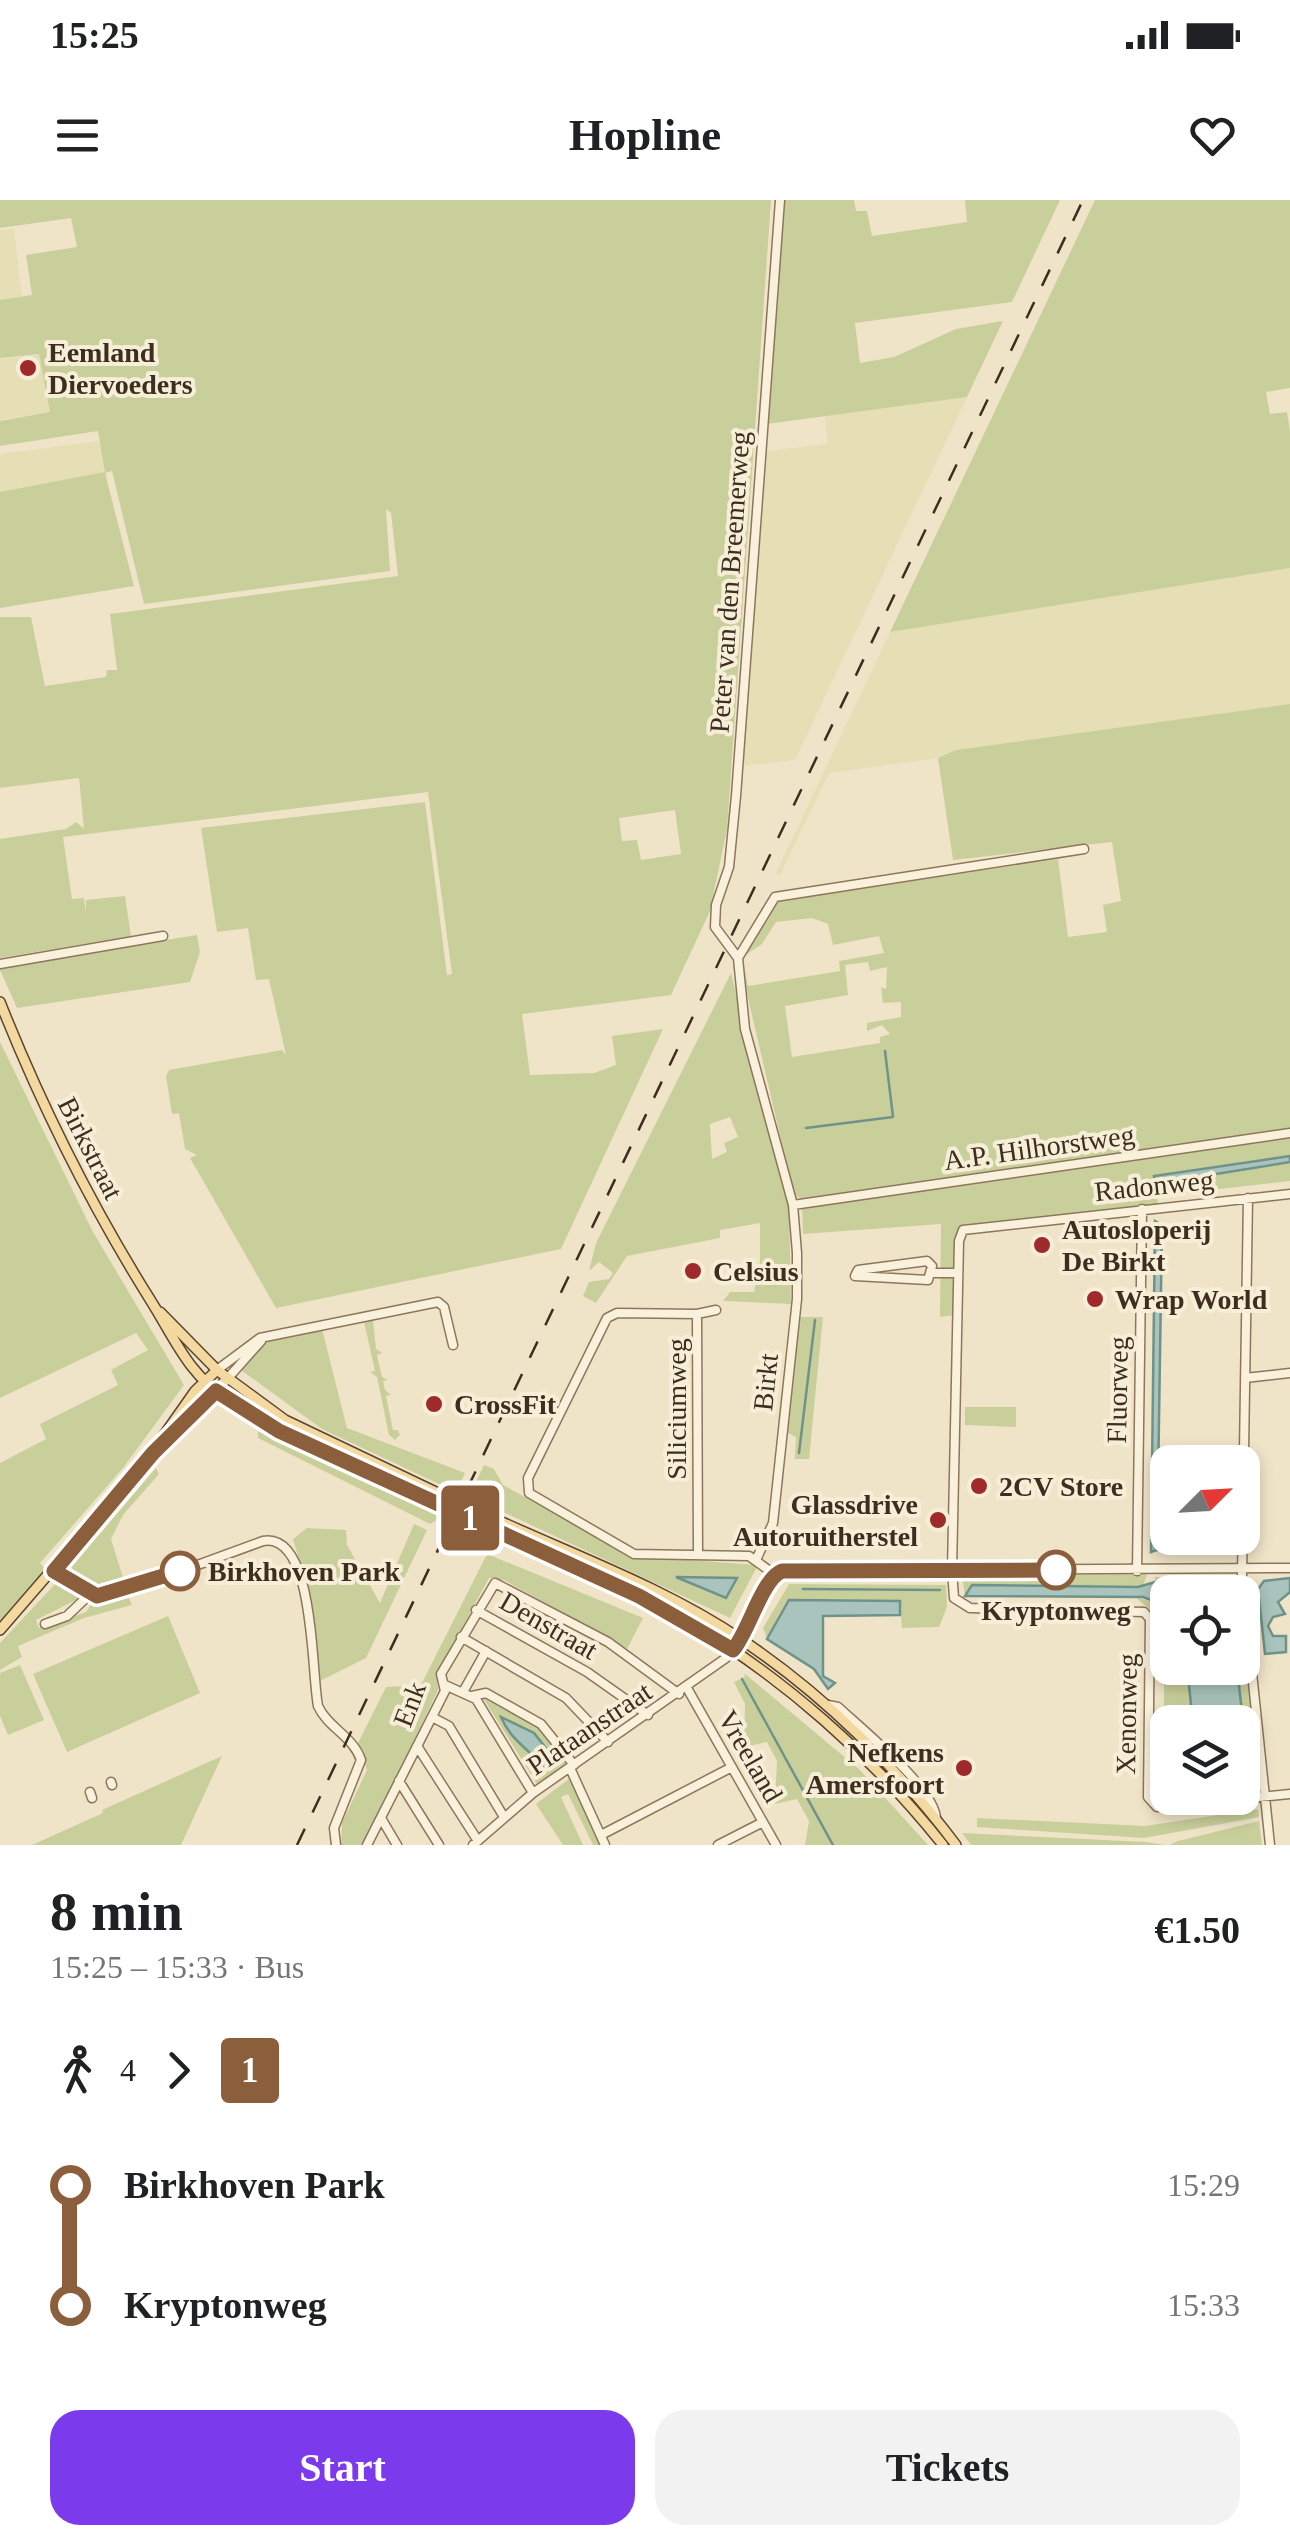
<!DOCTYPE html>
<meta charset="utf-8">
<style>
:root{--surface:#fff;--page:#f2f2f2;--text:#202124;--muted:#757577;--accent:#7c3aed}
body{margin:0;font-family:"Times New Roman",serif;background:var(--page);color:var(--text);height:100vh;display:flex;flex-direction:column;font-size:38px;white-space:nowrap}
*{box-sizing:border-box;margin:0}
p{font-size:32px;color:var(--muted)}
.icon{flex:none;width:55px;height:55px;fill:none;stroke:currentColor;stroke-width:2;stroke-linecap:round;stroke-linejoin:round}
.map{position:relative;height:1645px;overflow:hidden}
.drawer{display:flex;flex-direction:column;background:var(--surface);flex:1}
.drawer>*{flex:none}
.badge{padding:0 20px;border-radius:8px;font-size:35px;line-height:65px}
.needle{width:65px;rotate:66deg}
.fabs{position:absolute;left:1150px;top:1245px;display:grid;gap:20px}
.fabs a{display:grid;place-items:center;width:110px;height:110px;border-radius:20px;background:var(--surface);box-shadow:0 5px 15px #0003;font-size:50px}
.map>.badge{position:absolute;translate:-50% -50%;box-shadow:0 0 0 5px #fff}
.legs{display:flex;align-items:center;gap:15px;height:110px;padding:0 50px;font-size:32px}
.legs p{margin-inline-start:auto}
.headline{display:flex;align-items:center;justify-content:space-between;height:170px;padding:0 50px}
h1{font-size:55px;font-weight:600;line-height:75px}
.button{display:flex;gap:20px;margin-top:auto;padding:20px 50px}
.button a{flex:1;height:115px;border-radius:30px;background:var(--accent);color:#fff;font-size:40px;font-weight:600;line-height:115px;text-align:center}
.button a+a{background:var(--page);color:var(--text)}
ul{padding:0 50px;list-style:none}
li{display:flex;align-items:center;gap:35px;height:120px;font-size:38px}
li i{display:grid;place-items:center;width:15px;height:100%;margin:0 12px;background:currentColor}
li i::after{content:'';width:25px;height:25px;margin:-12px;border:8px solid;border-radius:50%;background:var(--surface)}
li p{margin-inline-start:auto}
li:first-child i{background:linear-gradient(#0000 50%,currentColor 0)}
li:last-child i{background:linear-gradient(currentColor 50%,#0000 0)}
.status{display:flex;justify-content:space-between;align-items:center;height:70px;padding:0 50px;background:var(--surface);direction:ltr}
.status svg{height:28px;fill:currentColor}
header{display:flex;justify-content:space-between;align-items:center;height:130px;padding:0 50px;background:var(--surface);font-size:45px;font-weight:600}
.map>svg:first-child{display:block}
</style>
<div class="status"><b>15:25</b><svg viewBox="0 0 49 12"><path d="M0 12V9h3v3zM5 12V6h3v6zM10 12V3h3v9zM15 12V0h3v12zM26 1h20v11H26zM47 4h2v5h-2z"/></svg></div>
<header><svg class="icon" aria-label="menu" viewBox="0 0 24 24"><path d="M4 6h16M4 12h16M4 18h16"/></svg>Hopline<svg class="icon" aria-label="heart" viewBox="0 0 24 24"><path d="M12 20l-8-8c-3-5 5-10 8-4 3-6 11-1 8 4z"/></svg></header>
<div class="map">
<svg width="1290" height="1645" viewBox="0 0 1290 1645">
<rect width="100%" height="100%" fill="#f0e4c8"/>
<path fill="#e6deb5" d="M14 29 22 97 0 100V30Z
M42 154 53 212 0 220V159Z
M967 197 795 560 743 566 765 251 827 244 825 216Z
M100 241 107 276 0 296V254Z
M1290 368V504L956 550 938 558 829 573 780 675 776 673 890 432Z"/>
<path fill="#c9cf9b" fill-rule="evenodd" d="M0 0H771L727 629 710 711 671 795 522 814 530 875 594 873 616 865 612 836 663 829 561 1049 276 1108 190 958 197 955 185 949 179 913 172 914 166 876 169 870 282 850 286 855 269 779 256 780 248 728 217 732 201 628 425 602 447 775 452 774 428 592 63 637 72 699 84 698 86 713V700L125 696 131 736 0 758V639L66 629 76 622 84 629 79 578 0 588V417H31L45 486 106 477 107 470H117L110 414 398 376 391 313 386 309 390 371 144 404 112 271 105 273 134 386 0 408V292L105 272 98 231 0 246V221L50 212 39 154 0 158V100L32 95 26 55 77 47 71 18 0 28ZM675 610 681 654 641 660 637 640 622 641 619 618Z
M785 0H854L856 11H867L872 36 967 22 965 0H1060L1012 102 855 123 860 163 894 157 956 129 1003 121 967 197 767 224Z
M1095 0H1290V188L1266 192 1270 214 1287 212 1290 232V368L890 432Z
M1290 504V929L804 1000 794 995 741 768 744 766 748 786 840 771 839 761 884 753 879 736 833 745 828 724 812 718 776 722 762 744 744 756 777 701 1058 659 1068 737 1107 732 1103 705 1121 701 1112 642 953 660 938 558 956 550ZM868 762 870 771 887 767 886 789 881 787 883 803 901 802V817L867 823V831L882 825 890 834 880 837V843L792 857 785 806 848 795 845 765Z
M197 735 200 752 190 782 17 808 0 770V766Z
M731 773 789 1006 791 1104 723 1101 730 1092H754L760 1062V1023L720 1030V1038L627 1056 596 1103 583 1096 589 1082 609 1079 613 1073 599 1062 589 1071 596 1043ZM730 917 738 937 724 943 727 952 712 959 710 924Z
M0 842 93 1032 184 1185 123 1268 40 1363 46 1370 0 1421V1263L46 1239 40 1224 118 1185 111 1170 148 1150 136 1133 0 1198Z
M1290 934V956L1155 976 1158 1004 962 1026 955 1036 954 1115 940 1117 941 1024 803 1034 802 1007Z
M1290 962V981L1177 994V980Z
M799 1117H823L809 1259H795L796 1237 788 1233Z
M373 1120 376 1149 382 1153 377 1155 382 1177 388 1180 383 1181 385 1190 391 1195 386 1196 393 1230H398L400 1235 395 1240 389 1235 377 1177 370 1172 375 1171 364 1122Z
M322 1129 347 1228 465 1273 456 1292 322 1229 241 1170 260 1143Z
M965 1207H1016V1227L965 1225Z
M258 1231 440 1315 439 1319 430 1324 258 1238Z
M484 1265 494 1269 503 1285 633 1356 758 1365 730 1418 469 1296Z
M156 1268 159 1274 123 1315 111 1339 125 1384 94 1390 70 1374 66 1362 102 1331Z
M414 1324 427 1330 366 1458 320 1481 304 1376 293 1339 307 1328 346 1330 347 1345 380 1403Z
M487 1354 643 1418 627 1449 504 1380 489 1378 437 1475 438 1490 364 1645H341L342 1623 367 1570 358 1543 386 1487 421 1485Z
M1147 1374 1143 1386 972 1385 965 1396 962 1376Z
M1155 1377 1235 1378 1238 1392H1187L1155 1382Z
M57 1382 82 1397 36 1420 39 1428 86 1412 93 1401 128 1395 132 1405 84 1418 18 1446 22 1457 0 1470V1443Z
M789 1384 946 1385 947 1407 939 1427 902 1428 900 1401 789 1400 767 1439 763 1428Z
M1135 1397 1167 1406 1168 1468H1187L1193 1522H1168V1598H1193L1164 1599V1430L1156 1429 1153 1412Z
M168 1416 200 1493 67 1552 33 1474Z
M1243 1434 1260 1590 1251 1592 1237 1468H1242Z
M20 1465 44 1520 8 1535 0 1516V1473Z
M744 1473 860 1570 928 1645H805L809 1621 797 1599 775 1604 777 1561 767 1542 744 1547 745 1504 734 1482 745 1477Z
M483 1498 543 1529 570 1564 539 1587Z
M222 1556 181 1645H32L103 1613 102 1610Z
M570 1578 601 1645H593L568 1594 561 1597 583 1645H563L536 1604Z
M1258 1609 1259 1617 1144 1638 977 1627V1618L1145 1626Z
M1259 1621 1262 1645H1169L1178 1641Z
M962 1633 1146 1642 1166 1645H971Z"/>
<path fill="#a9c4bc" stroke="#6f938a" stroke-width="2.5" d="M1290 956V962L1166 982 1165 996 1155 995 1154 976Z
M1155 1021 1162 1025 1157 1350 1151 1352Z
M676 1377 737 1378 726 1398Z
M1290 1378V1392L1278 1402 1285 1414 1273 1417 1268 1426 1273 1436H1286V1452L1265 1454 1258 1389 1264 1381Z
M1155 1382 1187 1392H1168L1167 1406 1143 1397 965 1396 972 1385 1138 1387Z
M789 1400 900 1401V1415L823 1416V1476L835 1483 828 1489 814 1469 767 1439Z
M1187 1468H1237L1251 1592H1243L1242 1522H1193Z
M501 1517 534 1533 557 1562 545 1568C529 1549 511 1541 501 1517Z"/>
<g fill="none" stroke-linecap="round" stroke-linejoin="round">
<path stroke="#6f938a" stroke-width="2.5" d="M806 928 893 917 885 851
M799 1253 815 1120
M803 1389 940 1390
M742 1479 833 1645"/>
<defs>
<path id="minor" d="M738 758 775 697 1084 649
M0 764 163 736
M1290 994 963 1030 959 1041 952 1370 954 1398 970 1408 1144 1412 1150 1419 1148 1597 1157 1607 1290 1594
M1248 998 1242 1377 1270 1645
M793 1005 1290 933
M927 1061 932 1066 928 1080 855 1076 858 1070Z
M933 1073H958
M697 1114 716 1110
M217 1170 260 1138 438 1102 444 1107 453 1145
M228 1178 261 1141
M1245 1178 1290 1173
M698 1354 697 1114 617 1113 607 1118 528 1278 529 1293 634 1354 749 1356 774 1374
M756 1360 773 1323 797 1099V1053L793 1005 745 829 738 758 715 727 716 705 729 667 736 596 780 0
M54 1371 97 1396 124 1392 263 1341C315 1332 311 1470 318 1506 328 1528 353 1536 361 1560L334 1628 336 1645
M1137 1371 1142 1009
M476 1410 587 1472 648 1515
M45 1424 67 1416 89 1395
M461 1437 566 1498 608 1542
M445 1485 476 1499 533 1593
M687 1488 776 1645
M463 1492 486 1451
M472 1496 486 1493 541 1524 574 1565
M828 1505 838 1507C862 1529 934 1588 936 1618
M432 1517 449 1526 504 1617
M417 1546 478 1641
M570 1568 605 1645
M399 1581 439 1645
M111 1582 112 1585
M90 1592 92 1598
M381 1618 397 1645
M601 1635 732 1567
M367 1645 445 1491 441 1474 495 1383 608 1442 679 1494
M473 1645 533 1593 726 1458C745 1438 765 1378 782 1371L1290 1368
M718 1645 763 1622"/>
<path id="major" d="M0 802C41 905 92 1007 151 1101 176 1141 188 1174 230 1202 293 1245 368 1269 436 1303
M160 1112 217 1170 285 1220 440 1294
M157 1245 195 1191 217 1170
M482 1313C568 1353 664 1387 742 1440 823 1494 898 1568 956 1645
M478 1322C547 1354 620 1381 686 1420 784 1478 872 1556 943 1645
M0 1430 153 1253 228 1178"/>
</defs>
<use href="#minor" stroke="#8d765c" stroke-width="11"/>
<use href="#major" stroke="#5b4430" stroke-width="12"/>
<use href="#minor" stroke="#faf1dc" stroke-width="8"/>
<use href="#major" stroke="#f3d9a0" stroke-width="9"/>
<path stroke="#3d2e20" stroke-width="2.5" stroke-dasharray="18 18" stroke-linecap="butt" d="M297 1645 1083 0"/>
<defs>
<path id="major-bridge" d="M440 1294 482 1313
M436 1303 478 1322"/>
</defs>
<use href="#major-bridge" stroke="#5b4430" stroke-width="12" stroke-linecap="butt"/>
<use href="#major-bridge" stroke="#f3d9a0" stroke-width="9"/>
</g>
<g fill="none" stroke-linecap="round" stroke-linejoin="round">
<defs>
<path id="line-1" d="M180 1371 97 1396 54 1371 153 1253 216 1191 279 1231 639 1396 733 1450C749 1431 762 1379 782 1371L1056 1370"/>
</defs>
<use href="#line-1" stroke="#fff" stroke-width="22"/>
<use href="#line-1" stroke="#8b5e3c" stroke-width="15"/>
</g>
<g fill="#9e2a2b" stroke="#f7eed8" stroke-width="4">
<circle cx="28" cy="168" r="10"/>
<circle cx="1042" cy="1045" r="10"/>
<circle cx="693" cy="1071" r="10"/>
<circle cx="1095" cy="1099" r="10"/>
<circle cx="434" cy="1204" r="10"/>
<circle cx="979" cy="1286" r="10"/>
<circle cx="938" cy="1320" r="10"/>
<circle cx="964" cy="1568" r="10"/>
</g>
<g fill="#fff" stroke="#8b5e3c" stroke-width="5">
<circle cx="1056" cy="1370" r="18"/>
<circle cx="180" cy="1371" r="18"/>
</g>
<g text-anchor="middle" stroke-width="8" stroke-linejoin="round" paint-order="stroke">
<g font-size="28" font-weight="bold" fill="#3d2e20" stroke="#f7eed8" text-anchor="start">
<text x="48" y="162">Eemland<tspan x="48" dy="32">Diervoeders</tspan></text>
<text x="1062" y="1039">Autosloperij<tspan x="1062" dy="32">De Birkt</tspan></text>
<text x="713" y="1081">Celsius</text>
<text x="1115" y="1109">Wrap World</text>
<text x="454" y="1214">CrossFit</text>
<text x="999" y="1296">2CV Store</text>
<text x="918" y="1314" text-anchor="end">Glassdrive<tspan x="918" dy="32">Autoruitherstel</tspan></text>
<text x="944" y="1562" text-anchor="end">Nefkens<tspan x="944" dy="32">Amersfoort</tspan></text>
</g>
<g font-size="28" fill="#3d2e20" stroke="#f7eed8">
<text transform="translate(729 382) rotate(-86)" y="10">Peter van den Breemerweg</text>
<text transform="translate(1039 947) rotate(-8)" y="10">A.P. Hilhorstweg</text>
<text transform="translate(91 948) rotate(63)" y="10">Birkstraat</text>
<text transform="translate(1154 985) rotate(-6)" y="10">Radonweg</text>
<text transform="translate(765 1182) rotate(-84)" y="10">Birkt</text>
<text transform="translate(1117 1190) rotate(-89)" y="10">Fluorweg</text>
<text transform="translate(676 1209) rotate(-90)" y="10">Siliciumweg</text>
<text transform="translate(549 1425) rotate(30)" y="10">Denstraat</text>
<text transform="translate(409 1504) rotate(-69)" y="10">Enk</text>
<text transform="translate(1126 1514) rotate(-89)" y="10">Xenonweg</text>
<text transform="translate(589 1528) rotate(-34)" y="10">Plataanstraat</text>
<text transform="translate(751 1556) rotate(60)" y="10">Vreeland</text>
</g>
<g font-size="28" font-weight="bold" fill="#3d2e20" stroke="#f7eed8" text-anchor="start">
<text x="208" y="1381">Birkhoven Park</text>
<text x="1056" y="1420" text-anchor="middle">Kryptonweg</text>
</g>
</g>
</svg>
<div class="fabs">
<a><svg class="needle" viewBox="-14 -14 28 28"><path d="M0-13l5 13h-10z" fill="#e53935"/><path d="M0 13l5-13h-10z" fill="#757577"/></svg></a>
<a><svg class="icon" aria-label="locate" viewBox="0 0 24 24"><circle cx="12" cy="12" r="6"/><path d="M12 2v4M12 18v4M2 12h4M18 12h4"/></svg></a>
<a><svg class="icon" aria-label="layers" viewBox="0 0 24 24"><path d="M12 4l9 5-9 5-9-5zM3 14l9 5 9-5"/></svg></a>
</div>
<b class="badge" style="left:470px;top:1318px;background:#8b5e3c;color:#fff">1</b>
</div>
<section class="drawer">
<div class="headline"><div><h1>8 min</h1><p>15:25 – 15:33 · Bus</p></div><b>€1.50</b></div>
<div class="legs"><svg class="icon" aria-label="walk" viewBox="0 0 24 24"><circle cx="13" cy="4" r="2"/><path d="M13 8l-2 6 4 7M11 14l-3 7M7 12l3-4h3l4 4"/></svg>4<svg class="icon" aria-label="forward" viewBox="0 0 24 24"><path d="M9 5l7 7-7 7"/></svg><b class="badge" style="background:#8b5e3c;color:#fff">1</b></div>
<ul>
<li><i style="color:#8b5e3c"></i><b>Birkhoven Park</b><p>15:29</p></li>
<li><i style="color:#8b5e3c"></i><b>Kryptonweg</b><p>15:33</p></li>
</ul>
<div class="button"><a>Start</a><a>Tickets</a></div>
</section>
